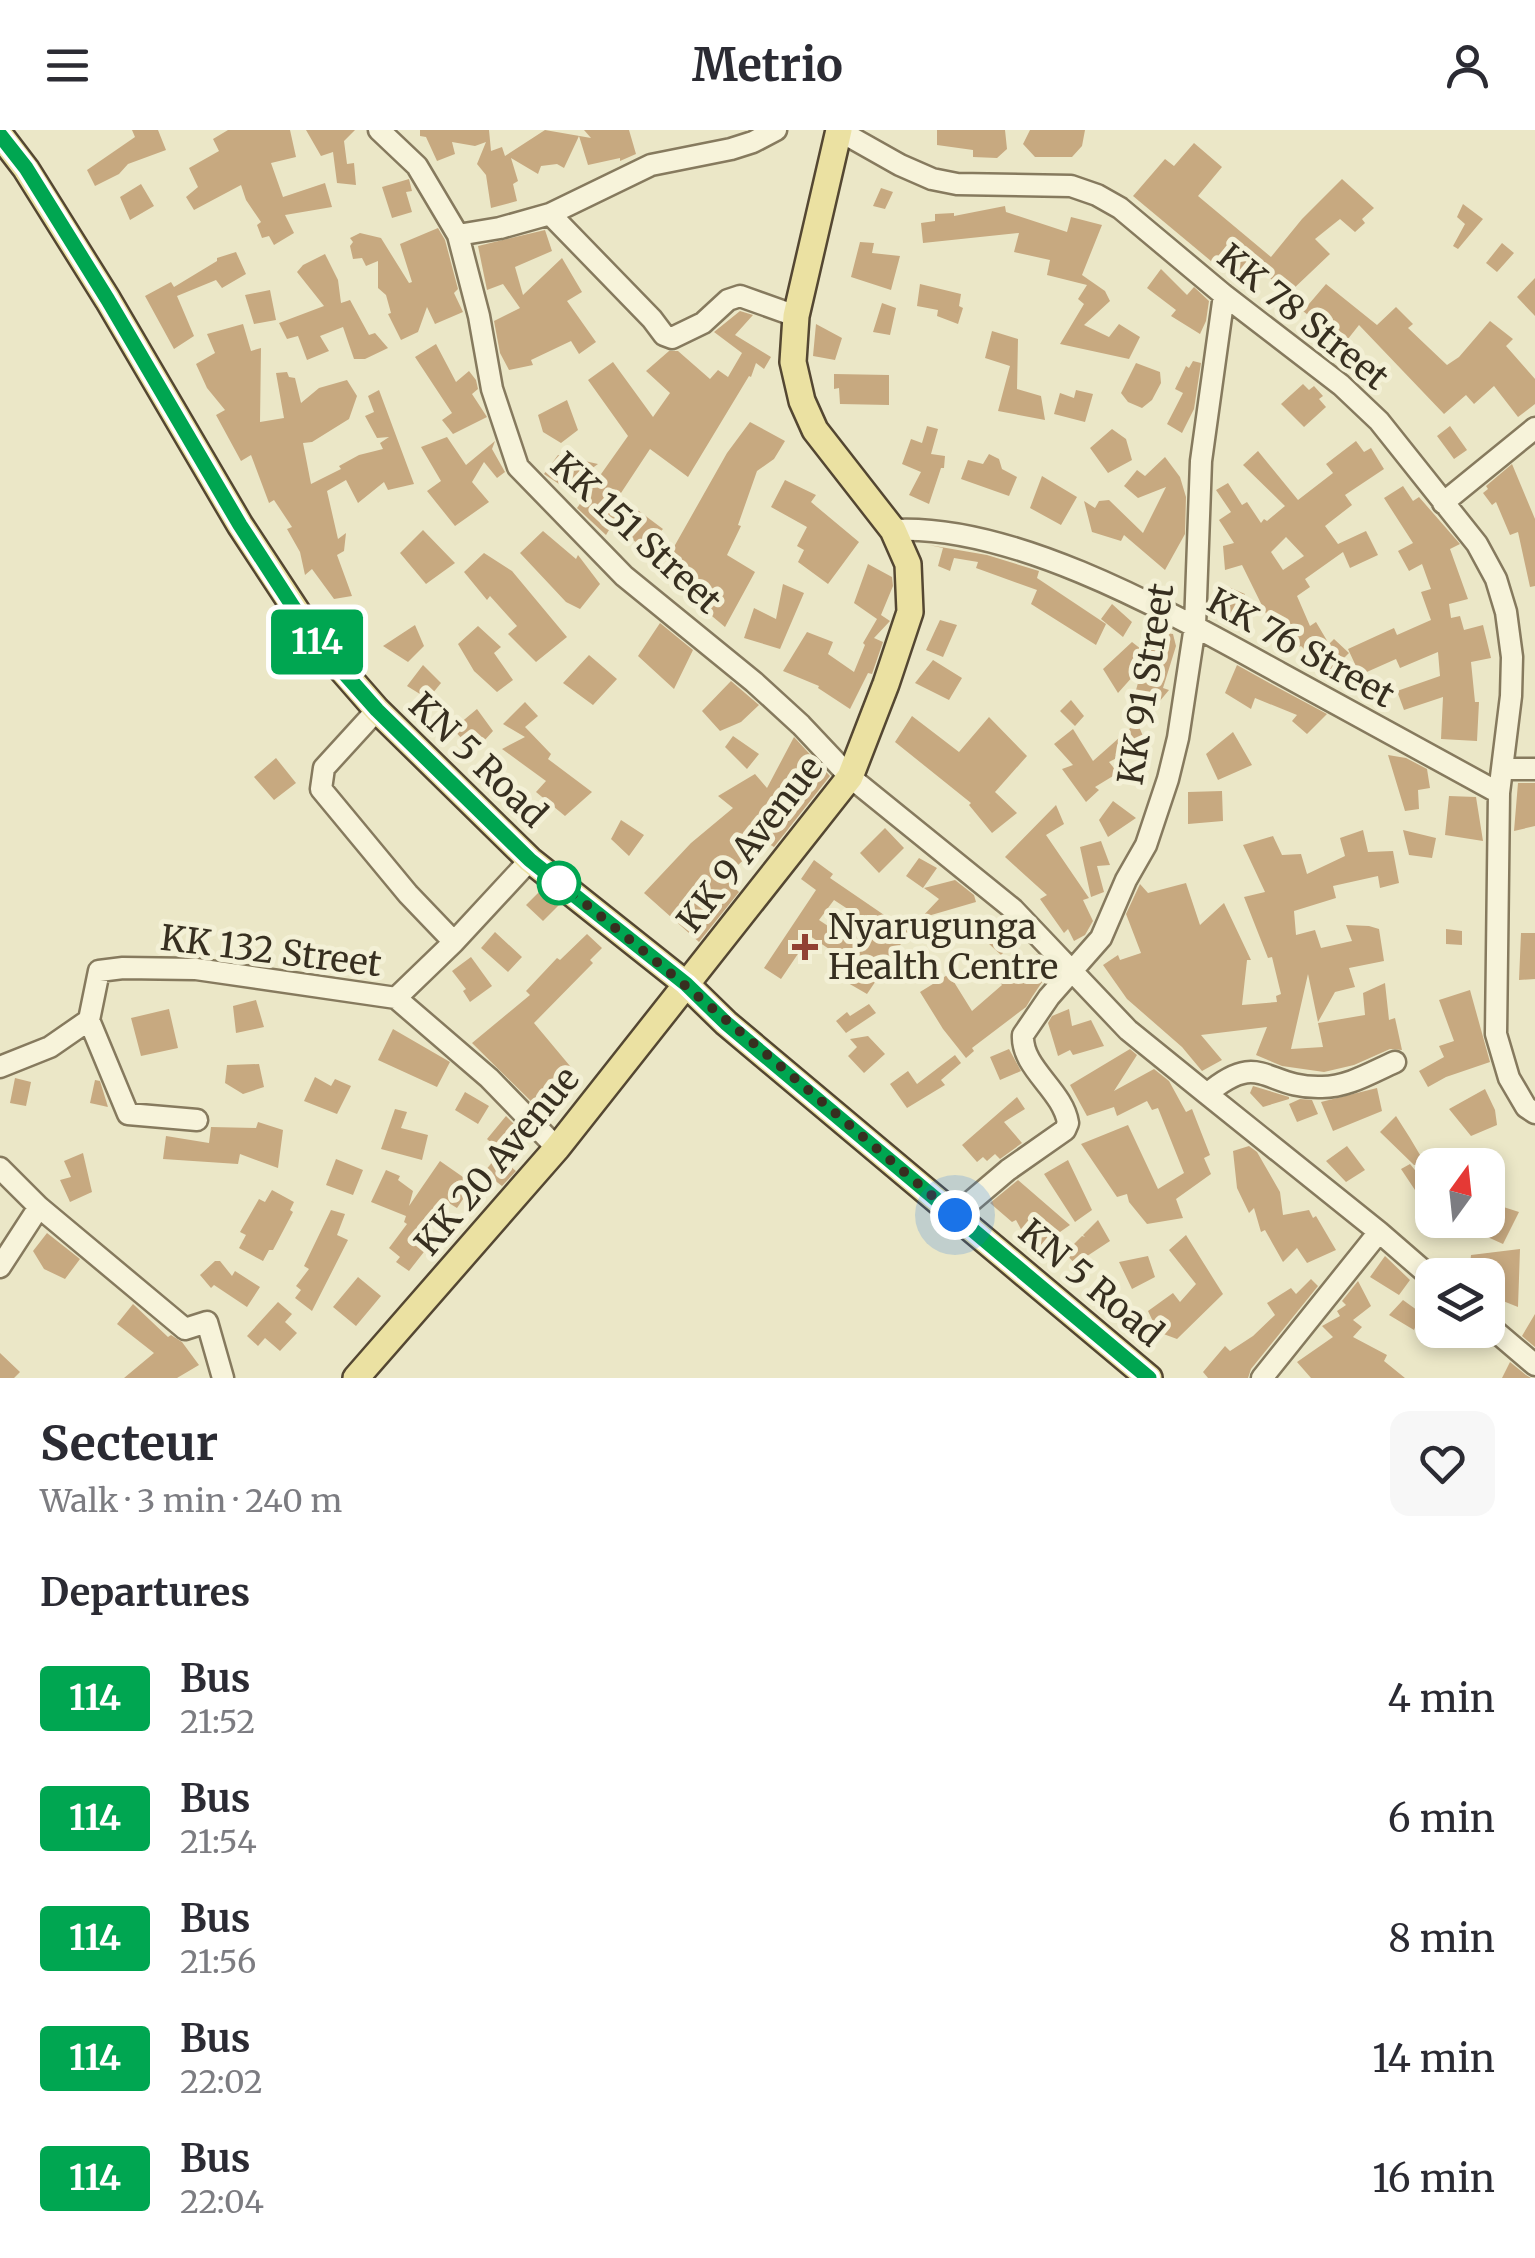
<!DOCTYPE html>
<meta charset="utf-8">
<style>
:root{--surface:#fff;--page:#f7f7f7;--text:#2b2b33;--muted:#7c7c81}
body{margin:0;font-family:Merriweather,serif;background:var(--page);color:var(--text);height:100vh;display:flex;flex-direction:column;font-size:38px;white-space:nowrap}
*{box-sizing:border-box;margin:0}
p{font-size:32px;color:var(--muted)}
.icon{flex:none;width:55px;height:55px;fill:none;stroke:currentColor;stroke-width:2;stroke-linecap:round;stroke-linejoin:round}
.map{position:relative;height:1248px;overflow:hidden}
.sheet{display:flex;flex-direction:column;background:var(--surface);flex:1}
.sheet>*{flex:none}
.badge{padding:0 20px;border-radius:8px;font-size:35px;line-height:65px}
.needle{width:65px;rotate:15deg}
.buttons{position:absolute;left:1415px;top:1018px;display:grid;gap:20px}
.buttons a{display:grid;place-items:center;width:90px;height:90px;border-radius:20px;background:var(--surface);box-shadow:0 5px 15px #0003;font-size:50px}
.you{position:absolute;width:50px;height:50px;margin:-25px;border:8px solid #fff;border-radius:50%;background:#1a73e8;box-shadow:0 0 0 15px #1a73e833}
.map>.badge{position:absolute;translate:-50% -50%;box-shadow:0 0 0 5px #fff}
h2{padding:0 40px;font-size:38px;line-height:90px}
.round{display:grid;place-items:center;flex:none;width:105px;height:105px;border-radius:20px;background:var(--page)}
.head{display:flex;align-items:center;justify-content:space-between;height:170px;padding:0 40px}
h1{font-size:48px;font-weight:700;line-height:75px}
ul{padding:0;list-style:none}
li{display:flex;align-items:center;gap:30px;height:120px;padding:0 40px}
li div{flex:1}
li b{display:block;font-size:38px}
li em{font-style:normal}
li .badge{min-width:110px;font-weight:700;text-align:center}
header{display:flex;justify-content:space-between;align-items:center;height:130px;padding:0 40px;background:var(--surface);font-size:45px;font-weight:700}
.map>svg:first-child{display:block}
</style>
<header><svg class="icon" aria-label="menu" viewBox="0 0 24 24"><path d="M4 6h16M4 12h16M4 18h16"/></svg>Metrio<svg class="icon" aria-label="person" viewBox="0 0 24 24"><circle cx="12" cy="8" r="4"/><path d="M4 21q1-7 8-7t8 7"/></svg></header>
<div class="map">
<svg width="1535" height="1248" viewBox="0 0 1535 1248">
<rect width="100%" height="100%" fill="#ebe7c7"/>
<path fill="#c7a980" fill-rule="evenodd" d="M132 0H158L166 20 128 34 119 44 95 56 87 40 135 7Z
M228 0H290L296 27 271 33 283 67 325 53 332 77 285 85 294 103 274 115 269 106 262 108 257 95 261 92 246 70 241 55 194 80 186 67 198 57 189 38 219 21 213 9Z
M306 0H355L344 11 347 34 354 33 356 55 337 53 333 22 321 26Z
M420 0H489L491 21 502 17 505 26 545 0 591 8 584 0H629L636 24 620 31V28L588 35 579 6 564 38 557 34 541 36 538 44 511 28 518 51 513 54 517 71 491 78 486 45 477 34 486 12 475 16 452 12 455 24 437 31 426 7 420 6Z
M937 0H1005L1007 19 997 28 973 27V20L937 15Z
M1030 0H1085L1082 16 1072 27H1035L1023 14Z
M1194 13 1222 37 1198 66 1271 127 1302 89 1342 49 1374 78 1362 89 1365 93 1355 102 1340 89 1315 109 1330 124 1290 162 1285 158 1283 161 1258 136 1241 156 1133 66 1165 29 1174 36Z
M409 49 412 61 406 62 412 82 392 88 382 57Z
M141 54 154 76 130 90 120 67Z
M881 58 893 62 885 79 873 76Z
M1463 74 1483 89 1458 119 1453 116 1465 94 1457 87Z
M1005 76 1006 82 1067 102 1071 87 1102 95 1082 145 1105 161 1110 171 1084 195 1109 207 1119 194 1140 207 1129 229 1060 214 1084 174 1078 169 1087 155 1047 145 1050 130 1014 122 1019 103 923 113 921 93 935 91V84L954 83V86Z
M438 98 445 110 458 159 454 163 463 182 435 194 427 177 418 202 401 210 388 184 391 183 386 165 378 158V131L366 136 362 128 353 129 350 116 353 112 350 108 360 103 381 108 409 153 412 152 400 114Z
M545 100 552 121 515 137 523 165 562 128 582 162 567 171 596 212 579 224 571 211 531 230 533 235 509 240 500 223 494 191 520 178 503 154 487 160 478 116Z
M860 112 874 113 872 123 900 126 891 160 851 147Z
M1502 113 1514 123 1497 142 1486 133Z
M236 122 246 144 222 158 216 150 177 166 194 206 174 219 145 166 171 152 174 157 217 131V128Z
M325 124 338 150 341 173 350 170 369 205 375 203 388 218 365 229H354L343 197 320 206 329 221 307 230 298 206 287 209 279 193 324 176 297 142 303 135Z
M1161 139 1187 165 1194 157 1209 171 1206 191 1200 204 1171 186 1176 180 1147 158Z
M1535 148V186L1517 167Z
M920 154 961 164 959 176 963 178 958 194 937 186 938 180 917 176Z
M1326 154 1377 195 1396 177 1413 194 1408 198 1447 235 1459 227 1490 191 1513 209 1506 216 1535 249V274L1518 287 1494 256 1474 274 1466 265 1444 284 1359 195 1344 214 1303 181Z
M270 160 276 190 254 194 245 165Z
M882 173 896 178 890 205 873 202Z
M740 181 753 185 735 205 771 227 764 239 756 233 751 247 749 246 688 347 650 319 619 366 663 399 644 418 612 395 606 405 577 378 628 306 588 250 613 232 653 287 670 263 646 241 669 221H678L710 249 718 240 728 247 742 223 714 202Z
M243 194 251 221 261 218 260 292 284 288 276 243 287 242 289 247 295 248 301 273 319 258 347 250 357 266 349 289 312 312 303 313 311 354 341 339 339 336 359 325 383 319 380 313 389 307 377 308 365 286 374 282 368 266 379 260 414 354 388 360 384 352 358 373 346 350 327 361 338 409 346 403 344 421 337 425 352 466 334 469 312 439 305 445 300 422 287 399 292 397 274 370 269 373 251 325 241 331 216 285 225 280 207 258 196 234 215 223 207 204Z
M816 194 842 208 835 230 813 226Z
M992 201 1018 209 1017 259 1041 266 1045 290 998 281 1010 236 985 228Z
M436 214 456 252 469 241 476 250 478 259 472 264 487 287 453 304 442 290 452 283 415 227Z
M1193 231 1201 233 1194 279 1182 303 1167 294 1183 263 1175 259 1186 236 1189 238Z
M1136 233 1160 242 1161 253 1152 270 1142 278 1128 272 1121 263Z
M834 244 889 245V275L840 274 839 258 834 259Z
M1303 254 1309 260 1314 256 1323 266 1319 269 1326 277 1304 297 1281 274Z
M1076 260 1093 264 1085 292 1054 284 1060 263 1074 268Z
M567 270 578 300 561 313 543 302 538 285Z
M750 292 785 311 774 329 757 341 738 395 741 396 727 425 755 442 725 497 694 471 702 458 666 431 727 323Z
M927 296 938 299 931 324 945 326 944 338H941L929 374 909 365 921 342 902 334 911 309 922 313Z
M1450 296 1467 320 1454 329 1437 306Z
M1112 299 1126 309 1132 330 1108 343 1090 318Z
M447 307 466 335 495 311 492 319 505 342 497 348 484 332 472 352 489 372 455 396 427 361 441 351 421 317Z
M1356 311 1364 322 1371 318 1384 339 1345 365 1352 375 1325 396 1338 414 1366 401 1378 425 1350 438 1343 422 1305 449 1310 457 1297 466 1310 496 1316 492 1329 514 1334 509 1349 523 1329 543 1301 516 1290 522 1280 505 1277 506 1242 435 1225 440 1223 416 1234 413 1219 390 1231 382 1216 360 1228 353 1242 375 1247 372 1261 393 1264 389 1267 391 1285 376 1243 335 1258 321 1298 370 1333 343 1326 334ZM1286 407 1304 426 1283 440 1271 422Z
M989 324 999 329 1002 339 1017 347 1009 366 961 349 968 330 983 334Z
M558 325 598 334 565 358 544 344Z
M1165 327 1180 347 1186 367 1185 404 1165 440 1124 405 1121 411 1092 402 1084 371 1095 378 1099 371 1109 370 1143 403 1166 357 1138 368 1124 356 1137 340 1145 346Z
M1512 334 1535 389V456L1530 457 1518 402 1510 405 1496 372 1492 375 1483 363 1488 359 1486 356Z
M1042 346 1077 367 1061 395 1030 378Z
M785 350 816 365 811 372 859 412 828 454 798 432 804 420 797 416 807 397 771 377Z
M1403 356 1413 371 1419 367 1460 414 1450 419 1468 469 1449 474 1451 488 1460 486 1464 500 1483 495 1491 528 1471 532 1475 572H1479L1477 611 1441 609 1443 567 1404 580 1397 561 1440 546 1438 522 1400 538 1396 529 1360 545 1348 519 1394 498 1397 505 1431 490 1421 462 1431 459 1422 434 1409 441 1398 421 1413 413 1384 368Z
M423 400 455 433 426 454 400 423Z
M543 401 576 429 578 425 600 454 580 479 566 472 520 423Z
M929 415 987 425 1039 441 1037 448 1106 494 1096 515 1031 474 1037 460 976 438 978 432 954 428 950 441 938 436 943 418Z
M484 423 512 441 567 507 536 532 508 504 517 496 490 466 487 470 464 442Z
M868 434 892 447 893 456 881 485 890 491 874 508 883 512 872 544 868 543 850 579 818 558 819 556 783 541 807 502 833 512 828 524 854 542 865 515 863 513 877 489 854 473Z
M1217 452 1245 464 1235 488 1209 477Z
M783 454 804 463 780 519 744 508 754 478 776 489Z
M1112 474 1132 492 1123 507 1101 489Z
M940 490 957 495 943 527 926 520Z
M660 493 693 520 674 559 638 526Z
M415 495 424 516 408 532 383 516Z
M478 496 501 517 494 523 513 550 497 562 474 541 458 514Z
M1165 503 1173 504 1176 516 1163 558 1169 560 1149 584 1131 578 1143 535 1118 563 1103 539 1132 512 1146 523Z
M589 525 617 549 593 575 563 553Z
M933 530 962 548 949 570 915 553Z
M423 535 441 553 428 569 407 556Z
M1237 535 1273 555 1327 584 1307 604 1292 591 1297 585 1255 568 1251 579 1225 563Z
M731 551 759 575 741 592 720 601 702 581Z
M1071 570 1084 586 1075 596 1060 581Z
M525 572 538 586 525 597 551 624 548 629 592 662 565 686 536 662 546 651 502 619 525 607 503 594Z
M477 579 493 601 474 622 453 599Z
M912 586 959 622 989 587 1027 626 995 662 1017 683 992 703 969 675 971 673 895 612Z
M1137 592 1146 613 1109 632 1118 643 1095 657 1099 660 1086 672 1062 639 1073 635 1054 614 1073 599 1093 631Z
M1233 602 1252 635 1218 650 1206 624Z
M733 606 759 624 747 639 725 617Z
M794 607 830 646 774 717 764 711 724 748 739 762 699 812 644 763 691 713 733 678 718 666 755 644 767 658Z
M1388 625 1406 628 1427 639 1430 658 1418 660 1419 679 1405 681Z
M276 628 296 653 274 670 254 647Z
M1518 653H1535V696L1514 701Z
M1222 661 1223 691 1188 694V662Z
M1449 666 1476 667 1483 711 1445 705Z
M1113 671 1136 688 1108 707 1099 690Z
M1056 675 1064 694 1046 705 1089 768 1083 770 1093 791 1085 805 1074 811 1068 799 1064 803 1040 769 1047 765 1005 727Z
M621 690 644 705 629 726 611 709Z
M885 698 904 718 879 743 860 723Z
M1363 700 1368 722 1393 721 1399 753 1380 758 1378 746 1333 756 1336 768 1294 781 1296 805 1315 800 1321 818 1352 811 1346 795 1369 796 1379 799 1384 831 1349 838 1355 857 1335 862 1318 892 1308 844 1291 919 1323 917 1318 893 1365 885 1363 863 1385 853 1389 890 1395 888 1402 920 1390 919 1354 935 1324 942 1282 936 1256 925 1267 897 1201 905 1222 930 1202 941 1182 917 1127 869 1103 835 1118 825 1120 830 1141 823 1126 784 1140 754 1148 763 1186 753 1200 795 1224 773 1251 830H1247L1242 875 1277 872 1276 866 1281 864 1272 827 1268 828 1244 767 1265 762 1243 715 1273 706 1282 725 1301 724 1307 744 1345 726 1340 708Z
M1403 700 1436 708 1432 728 1409 725Z
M1101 711 1110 735 1097 736 1104 762 1091 767 1080 717Z
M919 728 937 738 923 758 906 746Z
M814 730 833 744 830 748 909 802 867 864 848 853 857 838 810 806 781 849 764 838 816 760 801 749ZM834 770 866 791 852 812 819 790Z
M955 750 974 765 976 772 921 788 939 769 924 758Z
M541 760 559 775 543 791 526 775Z
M1003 789 1020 806 1001 825 988 813 992 808 988 804Z
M1446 799 1462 801V815L1446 814Z
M495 802 522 827 508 842 481 818Z
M1521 803H1535V849L1519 850Z
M587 804 602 818 590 830 593 833 534 893 580 948 541 981 472 913 530 865 526 861 557 828 560 830Z
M1037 824 1051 839 1032 867 1026 877 972 918 974 921 966 928 943 899 920 862 949 844 972 881 1002 855 988 836 1003 826 1019 849Z
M471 827 492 856 470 872 463 861 466 859 452 841Z
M1470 860 1490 932 1446 947 1428 957 1419 941 1444 927 1439 916 1454 911 1439 870Z
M256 870 264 897 236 903 233 876Z
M869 874 876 883 846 903 836 891 847 882 850 886Z
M169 879 178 918 141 926 131 888Z
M1069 879 1072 896 1091 890 1104 916 1073 925 1070 920 1058 926 1048 893 1052 886Z
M393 899 450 932 437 957 378 930Z
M868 906 885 924 864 943 848 926 857 917 850 909Z
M1009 919 1021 941 1000 950 990 927Z
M1130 919 1137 925 1114 961 1154 939 1169 951 1186 982 1192 979 1210 1025 1204 1028 1211 1044 1176 1069 1183 1088 1147 1094 1129 1072 1127 1064 1117 1067 1081 1014 1128 995 1158 1059 1184 1043 1158 978 1152 980 1147 971 1117 986 1114 977 1087 986 1070 955Z
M955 925 961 933 941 950 945 955 907 978 890 954 908 941 917 954Z
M259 934 264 957 243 964 225 953 227 935Z
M315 947 331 956 335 949 351 956 337 984 304 971Z
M15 948 31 952 26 976 10 973Z
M95 950 100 951 108 977 90 973Z
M1253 956 1289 967V969L1263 977 1250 963Z
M1377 958 1382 981 1333 1001 1321 972Z
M1485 959 1495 980 1497 995 1471 1006 1449 979Z
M465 962 489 976 478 994 455 980Z
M1017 967 1025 979 1004 992 1022 1013 1000 1029 995 1024 987 1031 983 1027 977 1032 962 1015Z
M1300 969 1312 970 1318 984 1297 992 1289 974Z
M395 979 407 982 401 998 428 1005 422 1030 381 1019Z
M506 986 529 1009 507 1034 516 1041 502 1056 484 1042 501 1022 487 1009Z
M1396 986 1410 1008 1426 1035H1414L1380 1002Z
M258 992 283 1000 278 1038 240 1024 238 1034 163 1029 166 1006 209 1013 211 997 256 998Z
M1249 1016 1257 1022 1280 1062 1283 1085 1309 1080 1313 1088 1316 1086 1336 1120 1307 1133 1297 1118 1283 1132 1265 1100 1261 1102 1254 1078 1249 1083 1237 1058 1233 1021Z
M1347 1016 1365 1040 1346 1052 1326 1031Z
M83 1023 92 1062 70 1072 60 1050 71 1047 64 1031Z
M336 1029 363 1040 353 1065 326 1055Z
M1068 1030 1092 1080 1075 1092 1044 1044Z
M440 1031 473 1054 457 1078 444 1070 415 1109 427 1118 409 1141 396 1132 400 1127 389 1118 407 1094 404 1092 406 1086 371 1072 386 1040 400 1046 398 1050 413 1061 409 1076Z
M1410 1034 1432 1061 1421 1069 1401 1039Z
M1018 1050 1070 1095 1033 1121 1016 1090 1012 1092 990 1073Z
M272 1060 294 1072 290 1080 293 1082 273 1120H269L263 1131 239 1118 246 1105 240 1102 259 1069 265 1072Z
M1488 1072 1519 1082 1503 1114 1450 1090H1488Z
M331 1080 345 1084 337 1105 348 1110 312 1181 295 1168 301 1160 296 1156 309 1139 304 1136Z
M1098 1090 1110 1111 1075 1134 1065 1123 1082 1106 1085 1107 1083 1105Z
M47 1103 80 1129 65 1149 44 1139 33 1121Z
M1186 1105 1223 1164 1177 1209 1158 1202 1148 1181 1173 1163 1180 1172 1196 1154 1169 1120Z
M1520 1119 1518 1177 1488 1165V1145H1469L1471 1125Z
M1148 1126 1155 1147 1132 1159 1119 1132Z
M1385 1126 1410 1150 1399 1165 1370 1147Z
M215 1131H220L232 1146 235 1141 260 1157 247 1177 214 1155 211 1158 200 1145Z
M358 1147 381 1166 356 1196 333 1177Z
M1311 1149 1318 1156 1251 1239 1248 1248H1208L1203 1242 1225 1216 1230 1221 1253 1206 1275 1185 1267 1173 1291 1158 1296 1164Z
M1358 1151 1371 1176 1353 1190 1362 1197 1353 1207 1387 1225 1384 1231 1405 1248H1311L1297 1232 1333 1207 1322 1196 1340 1186 1337 1181 1346 1175 1342 1171Z
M1403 1170 1421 1183 1414 1200 1389 1185Z
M278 1172 292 1184 285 1192 297 1203 280 1221 265 1208 258 1216 247 1206Z
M133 1174 168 1207 171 1205 182 1212 199 1235 177 1248H124L154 1223 117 1194Z
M1535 1184V1217L1522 1206Z
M0 1223 20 1242 14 1248H0Z
M1510 1232 1526 1245 1531 1248H1502Z"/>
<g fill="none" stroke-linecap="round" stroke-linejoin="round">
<defs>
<path id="minor" d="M379 0 417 36 458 105 479 186 492 259 518 337 624 446 754 552 801 595 850 647 1013 779 1128 900 1207 964C1261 918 1265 959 1322 957 1348 957 1372 942 1395 932
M838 0 900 35 932 49 957 54 1071 56 1097 65 1120 78 1224 165 1341 255 1379 291 1477 414 1496 449 1506 482 1512 527 1511 566 1499 663 1496 904 1509 948 1526 977 1535 983
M550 84 651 35 731 19 753 12 776 0
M458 105 500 98 550 84 652 189 664 205 672 208 703 193 728 170 740 166 796 186
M1443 373 1535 298
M893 400C1015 393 1174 485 1280 543 1353 583 1426 623 1499 663
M377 580 324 638 321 659 408 764 454 812
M1502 639H1535
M396 868 454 812 530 730
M89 890 99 841 123 838 196 839 396 868 489 948 557 1018
M0 937 50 917 89 890 128 984 197 990
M1207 964 1379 1102 1432 1148
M0 1038 39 1077 185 1199 207 1192 223 1248
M955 1085 1008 1040 1065 1000 1068 993C1063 960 1021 938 1023 905L1049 867 1101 808 1126 750 1146 715 1168 649 1178 608 1195 496 1201 331 1224 165
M0 1137 39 1077
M1488 1195 1535 1235
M1262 1248 1379 1102"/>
<path id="major" d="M0 5 26 39 108 170 240 395 315 509 377 580 530 730 686 854 726 893 1149 1248
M356 1248 557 1018 850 647 886 554 910 482 908 434 893 400 815 300 802 271 793 232 796 186 839 0"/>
</defs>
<use href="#minor" stroke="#867a5e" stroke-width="25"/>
<use href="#major" stroke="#544732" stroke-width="30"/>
<use href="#minor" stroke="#f7f3da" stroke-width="20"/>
<use href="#major" stroke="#ebe1a2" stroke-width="25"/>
</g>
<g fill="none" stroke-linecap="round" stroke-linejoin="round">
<defs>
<path id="line" d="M0 5 26 38 108 170 240 395 314 509 377 580 530 730 686 854 726 893 1149 1248"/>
</defs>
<use href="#line" stroke="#fff" stroke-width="22"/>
<use href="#line" stroke="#00a651" stroke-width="15"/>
<path stroke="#372f20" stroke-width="10" stroke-dasharray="0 18" d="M559 753C694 859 823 974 955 1085"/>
</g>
<circle fill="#fff" stroke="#00a651" stroke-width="5" cx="559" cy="753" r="20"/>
<path fill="#914132" stroke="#f3f0d6" stroke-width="4" d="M800 802h10v10h10v10h-10v10h-10v-10h-10v-10h10z"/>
<g text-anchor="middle" stroke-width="10" stroke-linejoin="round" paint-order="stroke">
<g font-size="35" fill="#372f20" stroke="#f3f0d6">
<text transform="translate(1303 187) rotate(39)" y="12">KK 78 Street</text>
<text transform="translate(636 403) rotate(43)" y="12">KK 151 Street</text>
<text transform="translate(1301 518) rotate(29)" y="12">KK 76 Street</text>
<text transform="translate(1146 554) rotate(-81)" y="12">KK 91 Street</text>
<text transform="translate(478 630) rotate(44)" y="12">KN 5 Road</text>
<text transform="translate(750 714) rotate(-52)" y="12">KK 9 Avenue</text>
<text transform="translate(271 821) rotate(7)" y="12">KK 132 Street</text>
<text transform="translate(497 1031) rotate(-50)" y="12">KK 20 Avenue</text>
<text transform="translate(1091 1153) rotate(40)" y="12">KN 5 Road</text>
</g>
<g font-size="35" fill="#372f20" stroke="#f3f0d6" text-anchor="start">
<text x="828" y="809">Nyarugunga<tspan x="828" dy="40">Health Centre</tspan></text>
</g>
</g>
</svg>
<div class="buttons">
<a><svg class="needle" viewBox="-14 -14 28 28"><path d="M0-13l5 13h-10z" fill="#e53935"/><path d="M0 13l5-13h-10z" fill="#7c7c81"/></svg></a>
<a><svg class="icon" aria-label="layers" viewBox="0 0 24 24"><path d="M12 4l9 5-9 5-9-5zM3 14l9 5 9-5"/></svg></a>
</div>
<div class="you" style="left:955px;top:1085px"></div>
<b class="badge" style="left:317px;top:512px;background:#00a651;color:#fff">114</b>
</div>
<section class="sheet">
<div class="head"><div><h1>Secteur</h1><p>Walk · 3 min · 240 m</p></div><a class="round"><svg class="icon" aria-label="heart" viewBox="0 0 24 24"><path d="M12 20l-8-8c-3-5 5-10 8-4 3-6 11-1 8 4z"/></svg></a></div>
<h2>Departures</h2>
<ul>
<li><span class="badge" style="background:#00a651;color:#fff">114</span><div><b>Bus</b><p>21:52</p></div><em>4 min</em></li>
<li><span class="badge" style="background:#00a651;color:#fff">114</span><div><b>Bus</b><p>21:54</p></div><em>6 min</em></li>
<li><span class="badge" style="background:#00a651;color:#fff">114</span><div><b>Bus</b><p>21:56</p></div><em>8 min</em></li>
<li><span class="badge" style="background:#00a651;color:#fff">114</span><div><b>Bus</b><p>22:02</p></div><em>14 min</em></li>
<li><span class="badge" style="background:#00a651;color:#fff">114</span><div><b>Bus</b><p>22:04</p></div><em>16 min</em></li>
</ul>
</section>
